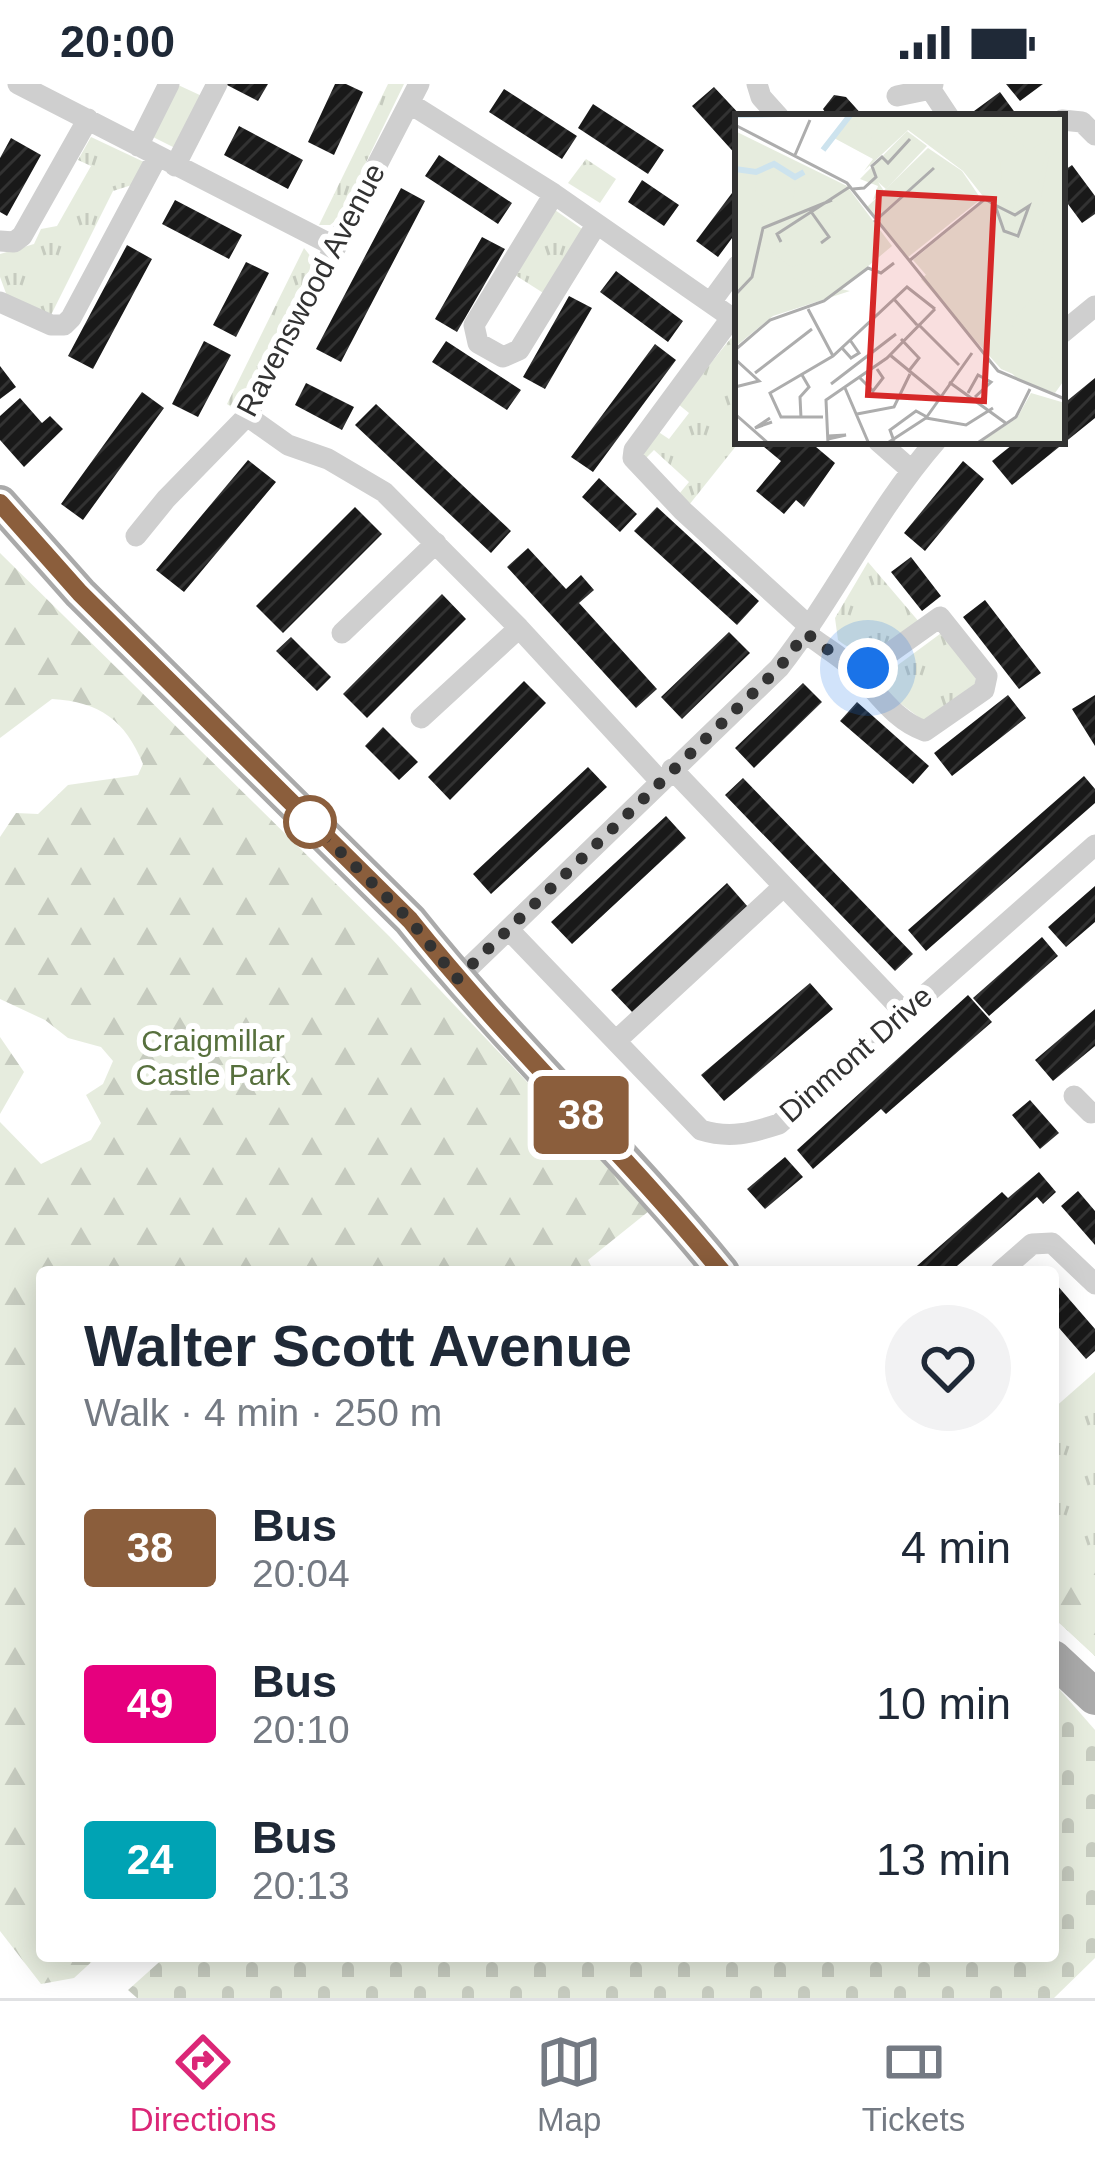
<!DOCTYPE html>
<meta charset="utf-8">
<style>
:root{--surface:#fff;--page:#f2f2f3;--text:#1f2937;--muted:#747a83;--line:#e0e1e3;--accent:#db2777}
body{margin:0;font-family:Helvetica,sans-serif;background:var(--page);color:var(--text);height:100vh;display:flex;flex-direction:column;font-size:45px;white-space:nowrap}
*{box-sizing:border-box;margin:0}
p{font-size:39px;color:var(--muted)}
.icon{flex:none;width:66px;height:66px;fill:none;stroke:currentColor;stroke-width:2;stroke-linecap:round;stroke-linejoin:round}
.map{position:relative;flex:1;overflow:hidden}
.drawer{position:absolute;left:36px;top:1182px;width:1023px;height:696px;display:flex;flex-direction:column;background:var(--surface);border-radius:12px;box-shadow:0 6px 30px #0003}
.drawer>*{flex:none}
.badge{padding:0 24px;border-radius:9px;font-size:42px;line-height:78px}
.you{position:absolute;width:60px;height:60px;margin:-30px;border:9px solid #fff;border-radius:50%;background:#1a73e8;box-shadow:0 0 0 18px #1a73e833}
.map>.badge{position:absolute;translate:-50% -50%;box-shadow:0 0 0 6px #fff}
.round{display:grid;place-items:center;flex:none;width:126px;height:126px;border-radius:63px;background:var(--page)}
.headline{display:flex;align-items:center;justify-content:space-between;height:204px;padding:0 48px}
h1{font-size:57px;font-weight:700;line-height:90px}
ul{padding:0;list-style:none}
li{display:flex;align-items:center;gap:36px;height:156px;padding:0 48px}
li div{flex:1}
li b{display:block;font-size:45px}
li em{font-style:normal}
li .badge{min-width:132px;font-weight:700;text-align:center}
.status{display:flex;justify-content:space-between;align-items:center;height:84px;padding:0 60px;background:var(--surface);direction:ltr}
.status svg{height:33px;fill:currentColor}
.tabs{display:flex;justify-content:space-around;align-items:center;height:168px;border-top:3px solid var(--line);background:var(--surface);font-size:33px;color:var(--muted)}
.tabs a{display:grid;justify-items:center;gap:6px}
.tabs .current{color:var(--accent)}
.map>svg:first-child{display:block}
</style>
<div class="status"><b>20:00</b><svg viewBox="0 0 49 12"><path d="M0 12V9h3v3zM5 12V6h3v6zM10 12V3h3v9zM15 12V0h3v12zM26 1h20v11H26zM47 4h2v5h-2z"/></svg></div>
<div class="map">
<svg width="1095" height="1914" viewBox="0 0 1095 1914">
<defs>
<pattern id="grass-tufts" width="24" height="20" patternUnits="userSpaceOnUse" patternTransform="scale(3)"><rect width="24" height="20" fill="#e6ecde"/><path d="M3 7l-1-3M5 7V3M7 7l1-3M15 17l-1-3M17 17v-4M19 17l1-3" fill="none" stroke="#c6cbbf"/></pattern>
<pattern id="forest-firs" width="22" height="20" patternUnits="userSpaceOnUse" patternTransform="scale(3)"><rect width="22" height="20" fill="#e6ecde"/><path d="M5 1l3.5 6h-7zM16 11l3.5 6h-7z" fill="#c6cbbf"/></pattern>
<pattern id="cemetery-stones" width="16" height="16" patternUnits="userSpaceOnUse" patternTransform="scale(3)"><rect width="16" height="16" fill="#e6ecde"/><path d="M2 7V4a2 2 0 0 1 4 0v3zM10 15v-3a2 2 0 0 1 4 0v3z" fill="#c6cbbf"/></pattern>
<pattern id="building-hatch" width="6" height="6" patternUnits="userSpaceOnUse" patternTransform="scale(3)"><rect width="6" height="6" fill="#191919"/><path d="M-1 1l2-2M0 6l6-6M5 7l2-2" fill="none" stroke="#323232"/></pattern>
</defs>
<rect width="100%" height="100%" fill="#fff"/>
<path fill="url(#grass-tufts)" d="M176 0 204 13 175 64 153 53Z
M388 0H404L339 134 330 141H319Z
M91 53 144 78 135 100 113 107 50 233 7 212 0 193V170L34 160 41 145 57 142 91 82 78 76Z
M586 75 616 95 600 119 568 99Z
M555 126 585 147 548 212 515 191Z
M304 164 312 174 310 185 237 327 227 320Z
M731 254 738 260 740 357 689 421 679 410 689 398 654 366 643 377V364L657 347 669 355 689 329 678 320Z
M868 478 920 539C887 560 873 584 838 556L835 534Z
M944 547 976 593 975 604 925 638 880 604 883 592Z
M1095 1288V1572L1053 1533V1325Z"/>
<path fill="url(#forest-firs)" d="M0 469 389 852 649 1127 588 1176 594 1188H42V1872H98L74 1894 41 1900 0 1847V1038L41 1080 91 1056 101 1039 86 1011 103 1000 113 977 101 963 68 954 45 936 0 915V753L16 729 38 730 68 701 138 691 143 680C125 636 100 618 52 615L0 654Z
M0 953 24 988 0 1030Z
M1053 1432 1056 1469 1077 1489 1095 1478V1572L1053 1533Z"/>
<path fill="url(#cemetery-stones)" d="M1053 1598 1095 1646V1874L1054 1914H137L128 1906 166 1872H1053Z"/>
<path fill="url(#building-hatch)" d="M225 0H268L258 17Z
M335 0H346L363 8 334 71 308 58Z
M1006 0H1043L1020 17Z
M714 3 742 33H738V73L692 22Z
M504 5 577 52 562 75 489 28Z
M1000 8 1016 30 972 33 970 30Z
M834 11 846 13 864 33H828L823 25Z
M593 20 664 66 648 90 578 44Z
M239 42 303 76 288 105 224 71Z
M11 54 41 71 7 132 0 128V74Z
M439 71 512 119 498 140 425 92Z
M1072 81 1095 112V130L1082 139 1062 112V88Z
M642 96 679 121 664 142 628 118Z
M738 101V146L718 173 696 157Z
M401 104 425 117 341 278 316 265Z
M175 116 242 151 229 175 162 140Z
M482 153 505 165 457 248 435 235Z
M127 161 152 175 93 285 68 272Z
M246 178 269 189 236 253 213 241Z
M616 187 683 237 668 258 600 208Z
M569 212 592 224 545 305 523 293Z
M204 257 231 271 198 333 172 320Z
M446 257 521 306 507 326 432 278Z
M655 260 676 276 593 388 571 373Z
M0 282 16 303 0 315Z
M1095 294V334L1012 401 992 377 1017 357H1062V321Z
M306 299 354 323 342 346 295 321Z
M142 308 164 324 83 436 61 420Z
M20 314 42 339 50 332 63 345 24 383 0 356V332Z
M376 320 511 447 491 469 355 341Z
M757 357H795L802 363 809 357 835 379 804 423 796 416 784 430 756 407 781 377Z
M248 376 276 398 184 508 156 486Z
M963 377 984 395 925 467 904 449Z
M599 394 637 430 620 448 582 413Z
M355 423 382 450 283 549 256 522Z
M657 423 759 517 737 541 634 447Z
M528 464 566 505 581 491 594 506 579 519 657 605 636 624 507 483Z
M911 473 941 512 922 527 891 488Z
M442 510 466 535 367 634 343 610Z
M985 516 1041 589 1019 605 963 533Z
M729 548 750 569 682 635 661 613Z
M291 553 331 593 317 607 276 567Z
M524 597 546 619 450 716 428 693Z
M803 599 822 618 754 684 735 664Z
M1008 611 1026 634 952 692 934 669Z
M1095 611V662L1072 625Z
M857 618 929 682 913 700 840 637Z
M383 643 418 678 399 696 365 662Z
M588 683 607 703 491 810 473 790Z
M1084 692 1095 705V719L926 867 908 846Z
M743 694 913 870 895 887 725 711Z
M666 732 686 754 572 860 551 838Z
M727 799 748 823 633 929 611 906Z
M1095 802V838L1066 863 1048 843Z
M1042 853 1058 872 989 932 973 914Z
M810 899 833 925 724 1017 701 991Z
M968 911 992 938 886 1030 881 1025 813 1085 797 1066Z
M1095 925V962L1053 997 1035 976Z
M1030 1016 1059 1049 1040 1065 1012 1031Z
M785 1073 803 1093 765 1125 747 1105Z
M1039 1088 1056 1108 1043 1120 1037 1113 950 1188H910L1002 1108 1008 1114Z
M1078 1107 1095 1127V1161L1061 1122Z
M1056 1200 1095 1245V1267L1086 1275 1053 1237Z"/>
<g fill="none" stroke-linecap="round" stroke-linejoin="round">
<path stroke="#cfcfcf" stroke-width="21" d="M18 0 336 163
M757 0 761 13 779 33
M927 0 949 33
M897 12 931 5 933 0
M409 19 554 110 738 238
M1062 36 1082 38 1095 51
M138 62 169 0
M175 82 217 0
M554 110 474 241 478 259 503 273 519 266 596 141
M0 157 14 158 22 152 88 35
M0 218 51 241H64L71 234 157 73
M711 218 738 181
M732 233 634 366 633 374 683 427 810 543
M1062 249 1095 222
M247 332 288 361 328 375 384 408 519 544 660 697
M878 357 911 386
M136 452 166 415 247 332 419 0
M342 549 436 459
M806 549C823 563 846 575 860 591 880 612 896 637 925 647L984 606 987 592 940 533 860 590
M421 634 519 544
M672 685 903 927
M509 846 701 1046C730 1055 751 1049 779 1040L1095 761
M457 895 779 584C836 511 875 427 936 357
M618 955 784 802
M1074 1012 1091 1029
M1000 1188 1032 1160 1052 1159 1095 1200"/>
<path stroke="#aaa" stroke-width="36" d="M0 419 80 509 410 836C508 959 623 1066 722 1188
M1053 1574 1095 1613"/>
</g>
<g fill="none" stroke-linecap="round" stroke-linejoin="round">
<defs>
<path id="line" d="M0 419 80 509 410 836C508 959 623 1067 722 1188"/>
</defs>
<use href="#line" stroke="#fff" stroke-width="27"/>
<use href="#line" stroke="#8b5e3c" stroke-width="18"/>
<path stroke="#323232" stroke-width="12" stroke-dasharray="0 21.6" d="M310 738 410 836 457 895 779 584 806 549 860 590 868 584"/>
</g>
<circle fill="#fff" stroke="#8b5e3c" stroke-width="6" cx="310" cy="738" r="24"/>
<g text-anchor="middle" stroke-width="12" stroke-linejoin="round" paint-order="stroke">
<g font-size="30" fill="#323232" stroke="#fff">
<text transform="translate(311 206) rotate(-62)" y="10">Ravenswood Avenue</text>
<text transform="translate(856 970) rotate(-41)" y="10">Dinmont Drive</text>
</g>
<g font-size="30" fill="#57703d" stroke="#fff">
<text x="213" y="967">Craigmillar<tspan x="213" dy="34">Castle Park</tspan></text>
</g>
</g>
<g transform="translate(735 30)">
<rect width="330" height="330" fill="#fff"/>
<path d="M118 0H330V265L320 279 283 266 178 146 251 86 228 57 173 16 129 57 138 45 99 24ZM0 17 112 72 157 132 106 175 115 177 38 202 0 233ZM296 279 330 289V330H243L282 304Z" fill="#e6ecde"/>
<path d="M183 0H255L293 36 265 48 267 65 253 75 198 23 193 28 179 18ZM315 25 300 81 306 83 314 43 330 36V136L309 160 330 172V201L297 184 275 210 330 254 320 278 266 255 186 165 193 159 184 143 193 134 239 147 232 129 195 132 255 86 268 123 309 138 308 88 304 99 292 87 280 95 257 81 273 84 258 79 270 65 288 70 294 37 304 42 298 34ZM51 46 69 56 0 64V48ZM61 89 72 95 27 114 19 158 0 179V162L15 145 8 136 1 145 0 134 17 100ZM93 91 130 141 81 173 37 156 26 129 56 153 71 149 67 160 75 167 110 146 116 130 95 121 101 107 93 95 82 100Z" fill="#e6ecde"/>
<path d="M193 34 227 57 246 85 172 144 131 94Z" fill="#e6ecde"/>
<path d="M172 17 192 32 151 75 143 68 149 77 138 86 143 72 125 65Z" fill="#e6ecde"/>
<path d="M127 0 154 14 145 0H174L144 30 119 10ZM20 76a20 20 0 1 1 40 0a20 20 0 1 1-40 0Z" fill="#e6ecde"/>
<path fill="none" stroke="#cde3ee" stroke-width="6" d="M0 1 48 0M88 36 116 0M0 55 21 58 39 50 60 63 69 58"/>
<path fill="none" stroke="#adadad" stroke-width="3" d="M0 11 112 69 263 257 330 285M60 41 75 6M118 75 129 74 141 63 137 52 147 43 153 49 175 25M260 91 280 101 294 92 283 122 269 117ZM77 99 94 123 86 129M139 108 199 54M46 128 42 120 116 72M174 147 250 85 260 91M0 181 17 163 28 114 97 86M158 184 182 211M73 195 98 242M183 210 224 251M166 225 184 244 173 258M107 234 116 244 124 239 115 226M0 236 35 206 89 187 133 154 146 159 159 149M155 241 206 283M0 245 24 267 0 273M20 259 77 215M125 264 138 277 148 264 142 255M214 268 272 310M96 270 161 220M110 274 134 330M233 279 243 261 256 268 240 283M0 300 34 330M122 300 159 293 175 260M88 303H46L35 279 98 242 172 173 200 195M35 304 20 314 37 308M66 304 65 283 74 273 67 261M191 304 231 311 258 294M93 322 111 321 93 325M159 327 155 316 181 297 192 303M93 330 91 286 152 244 200 195M151 330 191 304 237 239M241 330 281 303 295 275"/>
<path fill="#d62828" fill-opacity="0.15" stroke="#d62828" stroke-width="6" d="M144 79 259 85 249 287 133 281Z"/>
<rect width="330" height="330" fill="none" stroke="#323232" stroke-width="6"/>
</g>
</svg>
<div class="you" style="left:868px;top:584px"></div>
<b class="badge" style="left:581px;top:1031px;background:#8b5e3c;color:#fff">38</b>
<section class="drawer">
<div class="headline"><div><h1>Walter Scott Avenue</h1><p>Walk · 4 min · 250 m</p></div><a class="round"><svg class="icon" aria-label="heart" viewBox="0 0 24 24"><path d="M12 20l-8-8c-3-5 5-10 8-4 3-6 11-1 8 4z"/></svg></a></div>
<ul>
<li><span class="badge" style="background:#8b5e3c;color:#fff">38</span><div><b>Bus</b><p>20:04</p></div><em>4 min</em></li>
<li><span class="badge" style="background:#e6007e;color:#fff">49</span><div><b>Bus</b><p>20:10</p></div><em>10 min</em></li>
<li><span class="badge" style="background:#00a3b4;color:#fff">24</span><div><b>Bus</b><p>20:13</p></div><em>13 min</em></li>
</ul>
</section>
</div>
<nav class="tabs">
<a class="current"><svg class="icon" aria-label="directions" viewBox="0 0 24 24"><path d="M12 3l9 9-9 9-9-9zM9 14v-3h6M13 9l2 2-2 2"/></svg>Directions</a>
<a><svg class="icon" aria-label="map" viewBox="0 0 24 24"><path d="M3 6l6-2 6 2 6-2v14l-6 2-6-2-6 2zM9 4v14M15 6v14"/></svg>Map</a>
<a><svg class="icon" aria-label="tickets" viewBox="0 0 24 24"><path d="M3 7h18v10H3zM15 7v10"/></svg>Tickets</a>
</nav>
